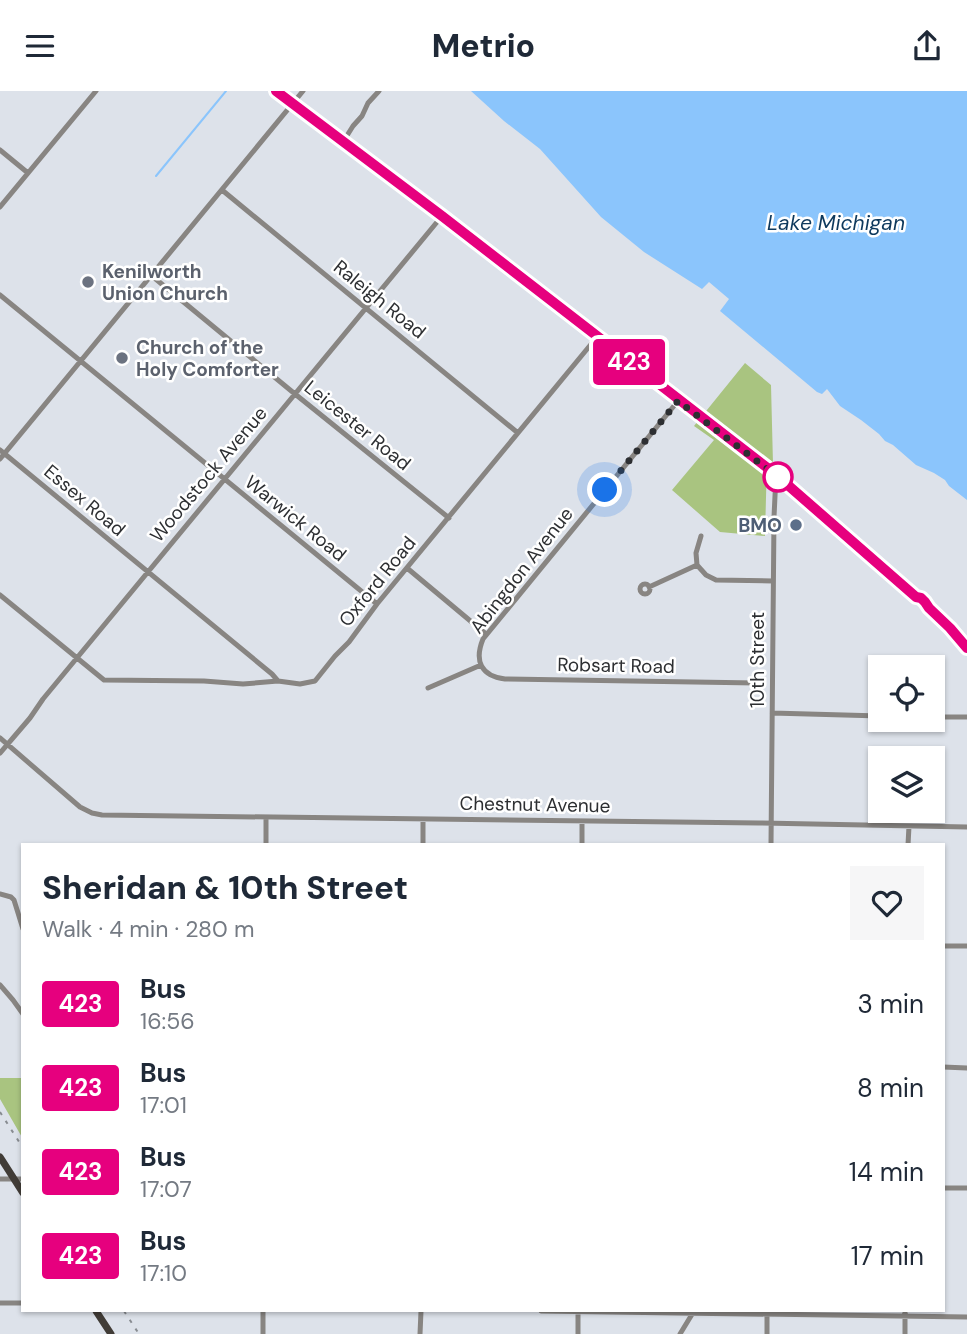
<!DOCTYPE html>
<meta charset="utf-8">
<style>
:root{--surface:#fff;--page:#f6f6f7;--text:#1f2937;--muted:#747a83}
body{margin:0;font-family:"DM Sans",sans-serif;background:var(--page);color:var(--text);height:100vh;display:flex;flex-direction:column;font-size:26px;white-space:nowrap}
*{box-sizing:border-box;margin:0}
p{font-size:23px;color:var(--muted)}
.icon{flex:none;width:38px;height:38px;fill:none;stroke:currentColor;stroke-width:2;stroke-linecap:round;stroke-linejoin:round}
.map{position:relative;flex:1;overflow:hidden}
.sheet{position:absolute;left:21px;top:752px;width:924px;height:469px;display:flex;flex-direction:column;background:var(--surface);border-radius:0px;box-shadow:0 2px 5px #0004}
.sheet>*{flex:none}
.badge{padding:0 14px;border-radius:5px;font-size:24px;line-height:46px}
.fabs{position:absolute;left:868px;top:564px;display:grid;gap:14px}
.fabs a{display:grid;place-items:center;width:77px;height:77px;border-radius:0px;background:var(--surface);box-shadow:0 2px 5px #0004;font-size:35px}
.you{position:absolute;width:35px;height:35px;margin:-18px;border:5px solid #fff;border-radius:50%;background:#1a73e8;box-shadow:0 0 0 10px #1a73e833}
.map>.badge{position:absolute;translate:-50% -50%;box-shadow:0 0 0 4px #fff}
.round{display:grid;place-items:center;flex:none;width:74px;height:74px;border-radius:0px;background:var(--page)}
.head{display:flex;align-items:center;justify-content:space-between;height:119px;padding:0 21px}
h1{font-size:33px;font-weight:800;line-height:52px}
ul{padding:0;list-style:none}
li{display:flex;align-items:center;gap:21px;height:84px;padding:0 21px}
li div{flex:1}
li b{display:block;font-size:26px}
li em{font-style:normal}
li .badge{min-width:77px;font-weight:700;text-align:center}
header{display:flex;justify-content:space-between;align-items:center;height:91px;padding:0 21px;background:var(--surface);font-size:32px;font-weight:800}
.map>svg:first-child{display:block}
</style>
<header><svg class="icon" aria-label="menu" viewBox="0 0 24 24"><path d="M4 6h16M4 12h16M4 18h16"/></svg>Metrio<svg class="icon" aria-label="share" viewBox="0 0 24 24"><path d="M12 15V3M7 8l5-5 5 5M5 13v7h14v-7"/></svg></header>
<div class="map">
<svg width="967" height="1243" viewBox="0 0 967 1243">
<rect width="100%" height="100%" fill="#dde2ea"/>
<path fill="#a9c480" d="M745 272 771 294 773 373 767 368 765 445 720 441 672 399 714 349 694 335Z
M0 987H23V1048L0 1008Z"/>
<path fill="#8bc5fc" d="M471 0H967V409L949 395 945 389 934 382 916 374 893 354 885 350 879 343 861 329 840 315 827 298 822 303 817 301 720 220 729 208 709 191 702 198 644 161 601 126 540 58 504 30Z"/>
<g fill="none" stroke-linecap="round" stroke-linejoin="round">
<path stroke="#8bc5fc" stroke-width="2" d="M156 85 226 0"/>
<path stroke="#888582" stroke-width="5" d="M276 0 442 125 774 382 916 506 921 507 967 557
M343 51 353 35 362 25 368 12 379 0
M0 59 28 82
M222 99 518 342
M0 116 96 0
M152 185 295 303 449 427
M0 204 377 513
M678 310 483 548C474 570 481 585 505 588L756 592
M0 359 272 583 278 590
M0 368 303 0
M697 474 696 462 701 445
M407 477 486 543
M640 498a5 5 0 1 1 10 0a5 5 0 1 1-10 0Z
M649 496 697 474 706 484 716 489 773 490
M0 504 104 589 204 590 243 593 278 590 300 593 315 590 335 565 349 551 377 513 597 246
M916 506C918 512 922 517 929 517
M428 597 481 574
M772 622 880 625
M933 626H967
M0 647 80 716 92 722 102 724 759 732 967 736
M0 662 30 627 43 608 442 125
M266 754V726
M423 754V728
M582 754V730
M771 754 774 426 776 384
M908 754 909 735
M0 803 11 806 14 809 23 838
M943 855H967
M0 894 13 909 23 923
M943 976 967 977
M0 1088H23
M943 1097H967
M0 1212H23
M541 1220 967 1226
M263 1243V1220
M420 1243 421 1220
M578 1243V1220
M680 1243 694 1220
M767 1243V1220
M905 1243V1220"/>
<path stroke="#413c37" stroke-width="7" d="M0 1066 23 1102
M96 1220 111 1243"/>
<path stroke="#888c91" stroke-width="2" stroke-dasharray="3.5 7" stroke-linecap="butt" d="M0 1021 23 1057
M124 1220 139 1243"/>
</g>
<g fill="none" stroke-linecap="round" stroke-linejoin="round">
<defs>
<path id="line" d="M276 0 442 125 774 382 916 506 921 507 925 511 929 517 950 537 967 557"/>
</defs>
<use href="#line" stroke="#fff" stroke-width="16"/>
<use href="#line" stroke="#e6007e" stroke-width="10"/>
<path stroke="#2d2f32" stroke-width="7" stroke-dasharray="0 12.6" d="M605 399 678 310 778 386"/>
</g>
<g fill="#6b7280" stroke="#fff" stroke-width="2.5">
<circle cx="88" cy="191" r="7"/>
<circle cx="122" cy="267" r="7"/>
</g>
<circle fill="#fff" stroke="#e6007e" stroke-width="3.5" cx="778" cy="386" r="14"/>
<circle fill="#5c6f8a" stroke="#fff" stroke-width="2.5" cx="796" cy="434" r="7"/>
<g text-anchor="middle" stroke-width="5" stroke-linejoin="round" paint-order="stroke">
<g font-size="19" font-weight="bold" fill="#5b616d" stroke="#fff" text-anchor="start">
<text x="102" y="187">Kenilworth<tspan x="102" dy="22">Union Church</tspan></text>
<text x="136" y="263">Church of the<tspan x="136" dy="22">Holy Comforter</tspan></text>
</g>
<g font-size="19" fill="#2d2f32" stroke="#fff">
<text transform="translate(380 208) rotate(39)" y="7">Raleigh Road</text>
<text transform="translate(358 334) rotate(39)" y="7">Leicester Road</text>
<text transform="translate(208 383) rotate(-50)" y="7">Woodstock Avenue</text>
<text transform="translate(85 409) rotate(40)" y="7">Essex Road</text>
<text transform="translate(296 427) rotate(39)" y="7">Warwick Road</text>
<text transform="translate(521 479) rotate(-52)" y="7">Abingdon Avenue</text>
<text transform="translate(377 490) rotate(-51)" y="7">Oxford Road</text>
<text transform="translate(757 569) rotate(-90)" y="7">10th Street</text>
<text transform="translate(616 574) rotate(1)" y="7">Robsart Road</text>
<text transform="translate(535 713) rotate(1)" y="7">Chestnut Avenue</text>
</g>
<g font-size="19" font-weight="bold" fill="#4e5e75" stroke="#fff" text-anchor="end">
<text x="782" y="441">BMO</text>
</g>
<g font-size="21" font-style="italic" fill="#0e395d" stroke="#fff">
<text x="836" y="139">Lake Michigan</text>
</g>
</g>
</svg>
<div class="fabs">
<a><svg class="icon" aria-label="locate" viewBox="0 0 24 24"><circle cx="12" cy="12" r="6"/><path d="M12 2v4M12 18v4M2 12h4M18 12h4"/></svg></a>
<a><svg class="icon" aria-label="layers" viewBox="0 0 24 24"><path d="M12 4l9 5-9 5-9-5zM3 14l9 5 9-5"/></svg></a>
</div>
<div class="you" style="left:605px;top:399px"></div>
<b class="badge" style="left:629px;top:271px;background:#e6007e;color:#fff">423</b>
<section class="sheet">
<div class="head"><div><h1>Sheridan &amp; 10th Street</h1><p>Walk · 4 min · 280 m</p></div><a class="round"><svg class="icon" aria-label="heart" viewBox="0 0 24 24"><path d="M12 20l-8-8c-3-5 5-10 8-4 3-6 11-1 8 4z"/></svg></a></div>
<ul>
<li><span class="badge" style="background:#e6007e;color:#fff">423</span><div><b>Bus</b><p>16:56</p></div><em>3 min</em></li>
<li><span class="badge" style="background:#e6007e;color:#fff">423</span><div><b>Bus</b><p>17:01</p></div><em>8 min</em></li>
<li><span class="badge" style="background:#e6007e;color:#fff">423</span><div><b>Bus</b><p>17:07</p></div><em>14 min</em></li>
<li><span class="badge" style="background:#e6007e;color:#fff">423</span><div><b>Bus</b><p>17:10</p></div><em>17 min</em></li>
</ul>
</section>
</div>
